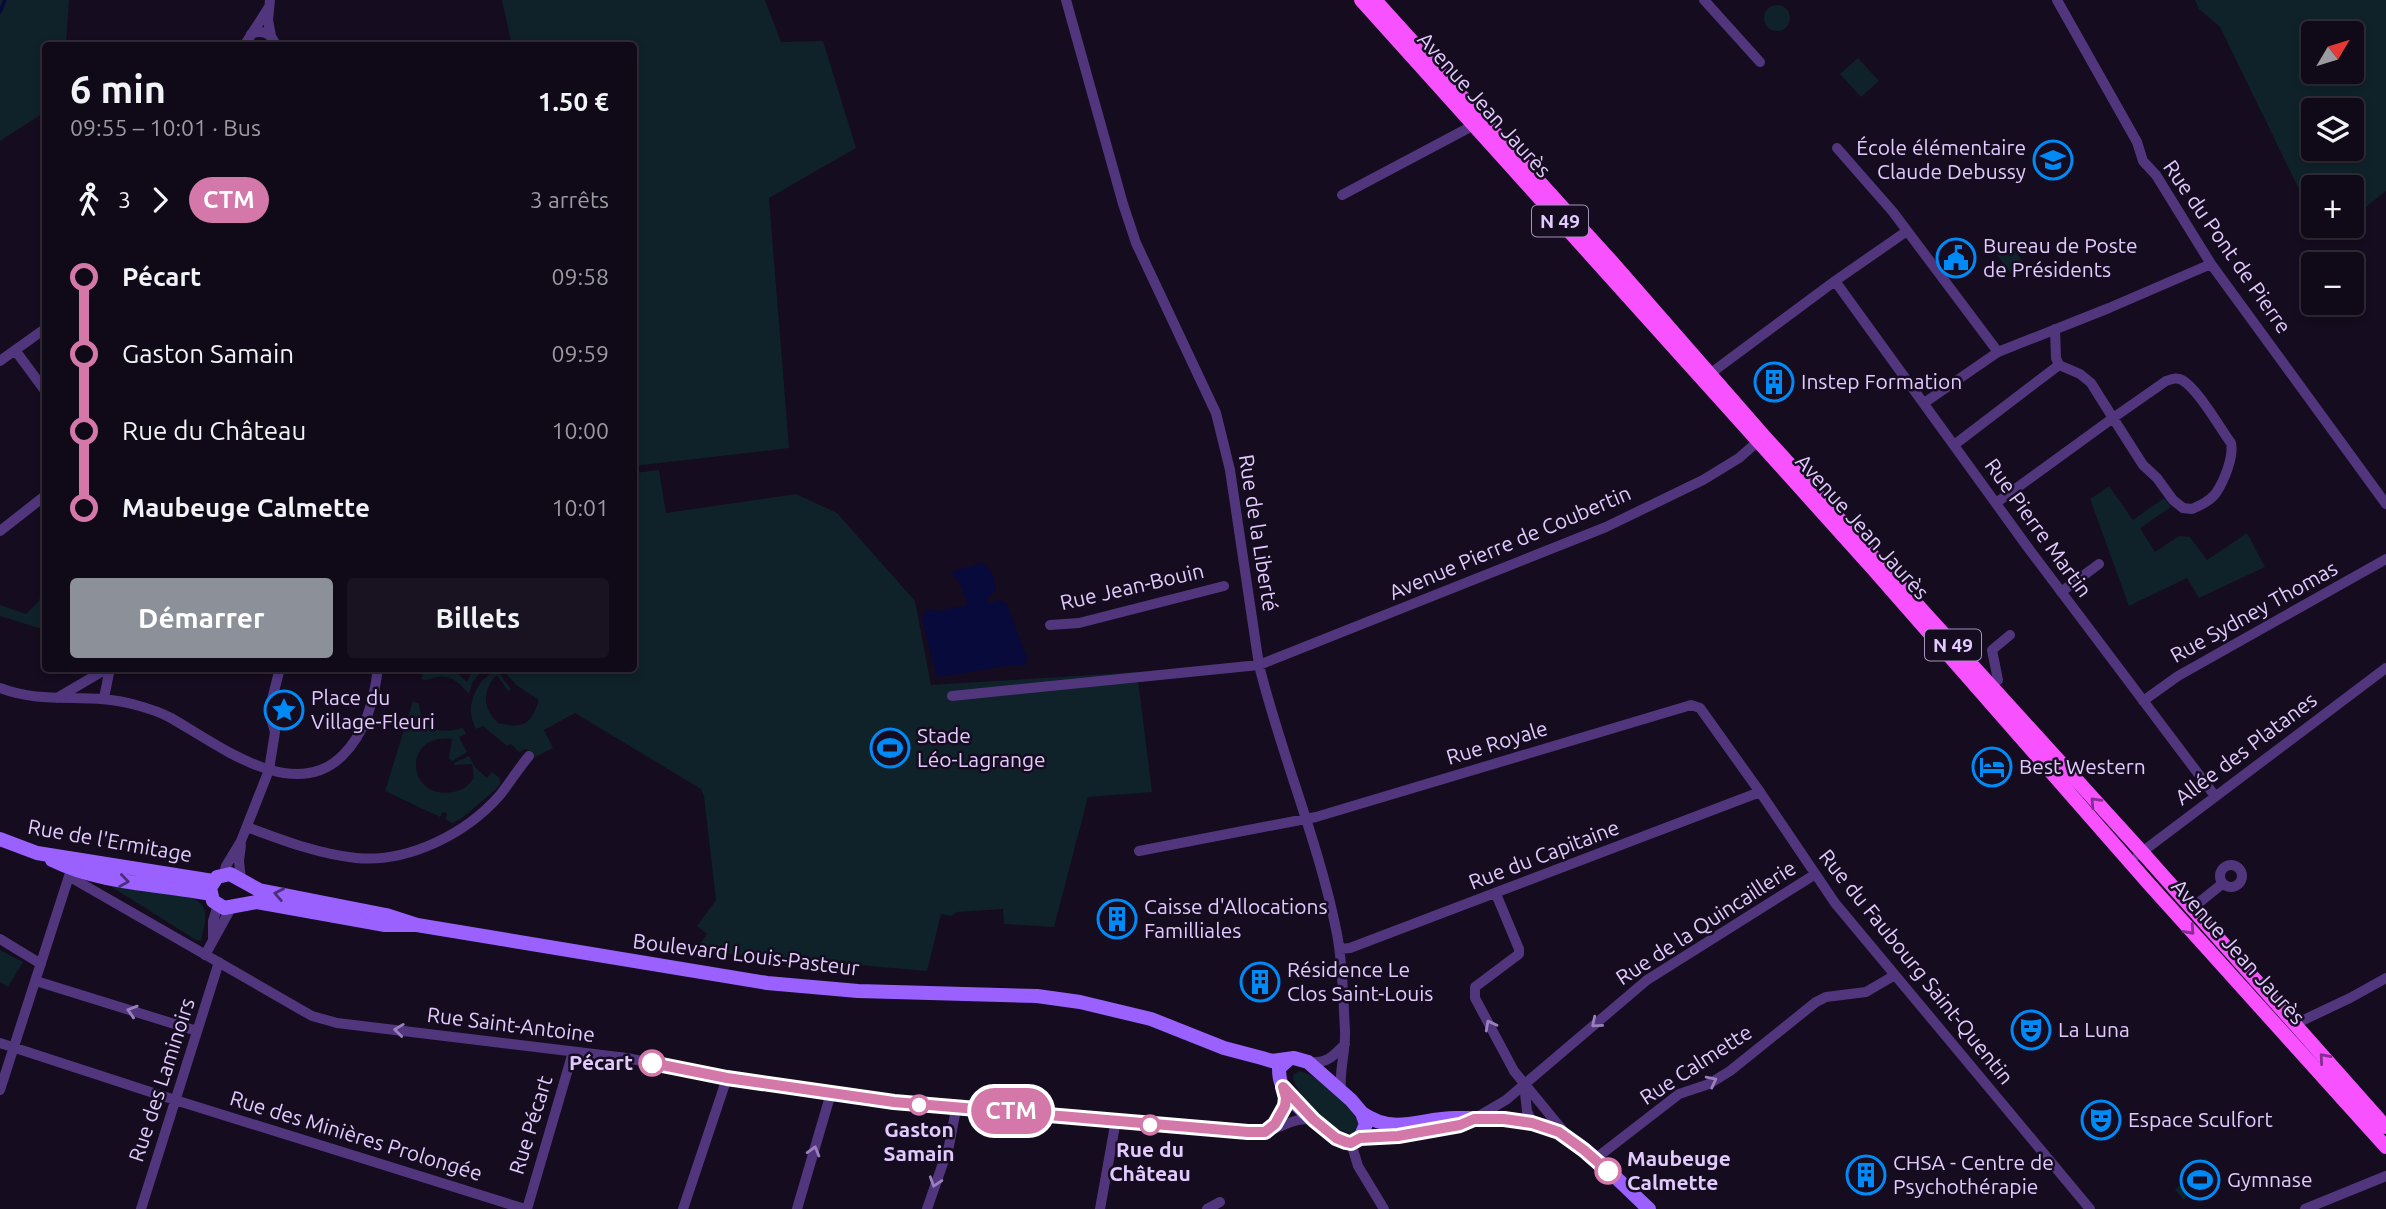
<!DOCTYPE html>
<html lang="fr">
<meta charset="utf-8">
<style>
:root{--surface:#100917;--page:#191220;--text:#f1f3f6;--muted:#9c9aa1;--line:#302a36;--accent:#8c9099}
body{margin:0;font-family:Ubuntu,sans-serif;background:var(--page);color:var(--text);height:100vh;display:flex;flex-direction:column;font-size:26px;white-space:nowrap}
*{box-sizing:border-box;margin:0}
p{font-size:23px;color:var(--muted)}
.icon{flex:none;width:38px;height:38px;fill:none;stroke:currentColor;stroke-width:2;stroke-linecap:round;stroke-linejoin:round}
.map{position:relative;flex:1;overflow:hidden}
.panel{position:absolute;left:42px;top:42px;width:595px;height:630px;display:flex;flex-direction:column;background:var(--surface);border-radius:7px;box-shadow:0 4px 10px #0003,0 0 0 2px var(--line)}
.panel>*{flex:none}
.badge{padding:0 14px;border-radius:23px;font-size:24px;line-height:46px}
.needle{width:46px;rotate:52deg}
.controls{position:absolute;left:2301px;top:21px;display:grid;gap:14px}
.controls a{display:grid;place-items:center;width:63px;height:63px;border-radius:7px;background:var(--surface);box-shadow:0 4px 10px #0003,0 0 0 2px var(--line);font-size:35px}
.map>.badge{position:absolute;translate:-50% -50%;box-shadow:0 0 0 4px #fff}
.legs{display:flex;align-items:center;gap:10px;height:77px;padding:0 28px;font-size:23px}
.legs p{margin-inline-start:auto}
.overview{display:flex;align-items:center;justify-content:space-between;height:119px;padding:0 28px}
h1{font-size:38px;font-weight:600;line-height:52px}
.button{display:flex;gap:14px;margin-top:auto;padding:14px 28px}
.button a{flex:1;height:80px;border-radius:7px;background:var(--accent);color:#fff;font-size:28px;font-weight:600;line-height:80px;text-align:center}
.button a+a{background:var(--page);color:var(--text)}
ul{padding:0 28px;list-style:none}
li{display:flex;align-items:center;gap:24px;height:77px;font-size:26px}
li i{display:grid;place-items:center;width:10px;height:100%;margin:0 9px;background:currentColor}
li i::after{content:'';width:18px;height:18px;margin:-9px;border:5px solid;border-radius:50%;background:var(--surface)}
li p{margin-inline-start:auto}
li:first-child i{background:linear-gradient(#0000 50%,currentColor 0)}
li:last-child i{background:linear-gradient(currentColor 50%,#0000 0)}
.map>svg:first-child{display:block}
</style>
<div class="map">
<svg width="2386" height="1209" viewBox="0 0 2386 1209">
<rect width="100%" height="100%" fill="#150c1f"/>
<path fill="#0f2129" fill-rule="evenodd" d="M0 0H69L66 45 46 46 45 112 0 141Z
M502 0H765L781 42 823 41 856 148 769 198 789 448 634 466V46L512 45Z
M2195 0H2386V191L2352 218V187H2314L2313 218 2220 27 2199 9ZM2314 33H2352V72H2314ZM2314 110H2352V149H2314Z
M1764 18a13 13 0 1 1 26 0a13 13 0 1 1-26 0Z
M1858 58 1879 81 1861 97 1840 74Z
M2010 245 2028 268 2015 279 1997 255Z
M659 470 666 513 796 494 837 513 915 601 931 685 1137 672 1152 792 1088 797 1054 927 1004 924 1003 909 957 912 951 916 941 914 927 971 695 951 707 934 697 926 716 900 704 797 701 789 575 713 544 730 553 748 535 757 531 751 525 749 519 752 511 744 507 746 483 726 476 729C474 724 471 718 471 712 470 697 482 673 498 672L511 689 508 691 497 675C482 690 482 708 498 723 523 729 531 725 539 700L516 685 502 669 634 668V473Z
M2109 486 2133 520 2164 498 2171 507 2140 528 2155 552 2179 536 2190 537 2207 560 2247 533 2265 567 2199 598 2187 578 2129 606 2090 499Z
M45 580V630L0 616V605L26 614 39 601Z
M424 669H453L467 682 473 669H483L472 683 469 694C460 684 453 675 438 677 431 678 429 681 421 679Z
M413 701 419 704C422 731 439 734 463 728L466 734 459 737 467 752 452 761 449 758 452 739C402 733 406 800 452 792 462 791 468 786 474 778L472 764 454 765V763L469 756 475 767 487 778 492 772 500 778V784L495 790 461 819 452 823 445 819 447 814 443 812 440 817 385 791Z
M107 884 187 896C213 905 205 919 201 941L196 940Z
M0 950 23 962 8 987 0 982Z
M1299 1071C1323 1077 1347 1102 1359 1123L1355 1134C1336 1135 1293 1094 1293 1075Z
M2206 1158 2216 1181 2190 1193 2184 1200 2175 1190 2186 1179 2180 1170Z"/>
<path fill="#080a3b" d="M981 563C993 568 994 578 996 590L986 599 990 603 1000 600 1007 604 1028 661 1023 665H1011L941 677 936 675 922 618 927 609 938 611 968 605 960 584 951 572Z"/>
<g fill="none" stroke-linecap="round" stroke-linejoin="round">
<path stroke="#080a3b" stroke-width="3.5" d="M0 12 5 0"/>
<path stroke="#51367e" stroke-width="10" d="M270 0 268 20 271 36
M1066 0 1123 204 1136 243 1216 413 1230 470 1259 665C1281 755 1319 842 1337 934 1343 965 1343 998 1345 1030 1346 1051 1339 1070 1341 1090
M1704 0 1760 62
M2057 0 2137 142 2143 161 2156 175 2211 264 2386 504
M251 34C262 29 272 33 276 46
M244 46 269 7
M1837 148 1893 212 1998 352
M1342 195 1474 125
M1835 281 2026 545 2215 796
M15 350 46 392
M0 361 46 328
M1707 376 1835 281 1907 231
M1924 403 1998 352 2109 308 2211 264
M1954 445 2059 365
M1996 503 2113 418 2143 465 2157 478 2173 500 2183 508 2192 509C2201 505 2210 501 2216 493 2224 481 2234 457 2231 443 2220 428 2197 388 2182 380 2176 377 2172 379 2166 381L2113 418 2091 383 2080 374 2059 365 2056 358 2055 329
M0 531 46 495
M2061 592 2099 564
M1050 625 1079 623 1224 586
M1990 687 1998 680 1992 650 2010 635
M0 688C46 706 90 691 136 705 147 708 160 712 171 718 217 744 294 805 343 755 366 732 374 700 378 668
M952 696 1259 665 1606 527 1703 480 1739 458 1763 437
M57 698 108 668
M104 698 110 668
M2143 701 2178 676 2386 559
M247 827C282 840 318 854 356 858 408 863 466 834 500 795 510 782 519 768 529 756
M1139 851 1316 817 1691 705 1700 708 1760 792 1835 903 2090 1209
M2138 855 2386 668
M2220 876a11 11 0 1 1 22 0a11 11 0 1 1-22 0Z
M224 874 226 866 241 841 269 770 275 732 269 711 280 668
M70 877 312 1016 337 1023 627 1058 727 1078 894 1102 996 1112 1012 1111 1153 1125 1257 1132C1278 1132 1291 1116 1313 1120
M241 880 239 861 241 845
M1496 894 1519 949V954L1475 987V998L1514 1071 1564 1132
M2191 909 2222 884
M213 938V921L218 905
M0 939 41 964
M1340 949 1350 948 1760 792
M205 955 231 908
M36 981 197 1031
M2295 1024 2350 998 2386 978
M0 1043 175 1100 525 1209
M1308 1062C1326 1064 1333 1057 1345 1044
M1524 1084 1527 1111 1532 1123
M0 1090 70 873
M1477 1117 1506 1100 1647 980 1814 875
M1269 1130C1280 1119 1289 1107 1284 1091
M1351 1143 1358 1166 1384 1209
M1595 1159 1679 1094 1709 1084 1730 1071 1816 1002 1826 997 1866 992 1895 975
M141 1209 219 962
M527 1209 573 1052
M683 1209 727 1078
M797 1209 831 1093
M927 1209 949 1146 956 1109
M1100 1209 1116 1120
M1207 1209 1220 1202
M2305 1209 2386 1176"/>
<path stroke="#9a61ff" stroke-width="14" d="M0 839 37 853 213 881
M52 860C101 884 157 884 210 894
M417 925H385L257 902 224 908 213 901 210 888 217 877 230 874 259 890 386 915 417 925 767 983 858 991 1037 996 1080 1002 1151 1019 1224 1048 1262 1058 1272 1061 1294 1058 1308 1062 1351 1100 1362 1113 1366 1124 1360 1138
M1288 1060 1279 1068C1279 1074 1279 1079 1282 1085 1290 1103 1332 1140 1351 1143L1360 1138 1419 1132
M1362 1113C1395 1136 1420 1118 1455 1118 1486 1118 1521 1117 1550 1128 1584 1141 1622 1185 1649 1209"/>
<path stroke="#f851ff" stroke-width="14" d="M1361 0 1874 570 2149 884 2386 1147
M1375 0 1612 262 1764 436 2142 852 2386 1127"/>
</g>
<defs><path id="oneway-chevron" d="M-2-3.5L2.5 0L-2 3.5" fill="none" stroke-width="1.6" stroke-linecap="round" stroke-linejoin="round" transform="scale(1.75)"/></defs>
<g stroke="#862e8f">
<use href="#oneway-chevron" transform="translate(2095 802) rotate(-133)"/>
<use href="#oneway-chevron" transform="translate(2190 930) rotate(48)"/>
<use href="#oneway-chevron" transform="translate(2324 1058) rotate(-131)"/>
</g>
<g stroke="#4a2e79">
<use href="#oneway-chevron" transform="translate(124 881) rotate(8)"/>
<use href="#oneway-chevron" transform="translate(279 894) rotate(-169)"/>
</g>
<g stroke="#9a80be">
<use href="#oneway-chevron" transform="translate(132 1011) rotate(-163)"/>
<use href="#oneway-chevron" transform="translate(1596 1023) rotate(140)"/>
<use href="#oneway-chevron" transform="translate(1490 1025) rotate(-118)"/>
<use href="#oneway-chevron" transform="translate(399 1030) rotate(-173)"/>
<use href="#oneway-chevron" transform="translate(1712 1081) rotate(-27)"/>
<use href="#oneway-chevron" transform="translate(814 1151) rotate(-74)"/>
<use href="#oneway-chevron" transform="translate(935 1182) rotate(108)"/>
</g>
<g fill="none" stroke-linecap="round" stroke-linejoin="round">
<defs>
<path id="line-1" d="M652 1063 727 1078 894 1102 1248 1132H1265L1275 1124 1285 1106 1286 1098 1283 1087 1314 1120 1336 1138 1346 1142 1351 1143 1360 1138 1398 1136 1460 1125 1474 1119H1504L1532 1123 1559 1132 1584 1150 1608 1171"/>
</defs>
<use href="#line-1" stroke="#fff" stroke-width="16"/>
<use href="#line-1" stroke="#d378a9" stroke-width="10"/>
</g>
<defs>
<symbol id="school-ring" viewBox="-11 -11 22 22"><circle r="9.5" fill="#150c1f" stroke="#008af5" stroke-width="1.5"/><path d="M0-5L7-2L0 1L-7-2ZM-4 1L0 2.5L4 1V4Q0 6-4 4Z" fill="#008af5"/></symbol>
<symbol id="civic-ring" viewBox="-11 -11 22 22"><circle r="9.5" fill="#150c1f" stroke="#008af5" stroke-width="1.5"/><path d="M-.6-6.5H3V-4.5H.6V-3L4-1V1h2V6H-6V1h2V-1L-.6-3ZM-1.2 2.5V6h2.4V2.5Z" fill="#008af5"/></symbol>
<symbol id="building-ring" viewBox="-11 -11 22 22"><circle r="9.5" fill="#150c1f" stroke="#008af5" stroke-width="1.5"/><path d="M-4-6H4V6H1V3H-1V6H-4ZM-2.5-4.3h1.7v1.8h-1.7ZM.8-4.3h1.7v1.8H.8ZM-2.5-1h1.7V.8h-1.7ZM.8-1h1.7V.8H.8Z" fill="#008af5"/></symbol>
<symbol id="sight-ring" viewBox="-11 -11 22 22"><circle r="9.5" fill="#150c1f" stroke="#008af5" stroke-width="1.5"/><path d="M0-6L1.8-2.2L6-1.7L2.9 1.2L3.7 5.4L0 3.3L-3.7 5.4L-2.9 1.2L-6-1.7L-1.8-2.2Z" fill="#008af5"/></symbol>
<symbol id="stadium-ring" viewBox="-11 -11 22 22"><circle r="9.5" fill="#150c1f" stroke="#008af5" stroke-width="1.5"/><path d="M0-5a6.5 5 0 1 0 0 10a6.5 5 0 1 0 0-10ZM-3.5-1.8h7v3.6h-7Z" fill="#008af5"/></symbol>
<symbol id="hotel-ring" viewBox="-11 -11 22 22"><circle r="9.5" fill="#150c1f" stroke="#008af5" stroke-width="1.5"/><path d="M-6-4.5h1.5V1H6V5H4.5V3h-9V5H-6ZM-4 0a1.8 1.8 0 1 1 3.6 0ZM.5 0V-2.5h3Q6-2.5 6 0Z" fill="#008af5"/></symbol>
<symbol id="theatre-ring" viewBox="-11 -11 22 22"><circle r="9.5" fill="#150c1f" stroke="#008af5" stroke-width="1.5"/><path d="M-5-5.5Q0-4 5-5.5V0Q5 5 0 6Q-5 5-5 0ZM-3.3-2.5H-1v1.5H-3.3ZM1-2.5H3.3v1.5H1ZM-2.8 1Q0 5.5 2.8 1Z" fill="#008af5"/></symbol>
</defs>
<g fill-rule="evenodd">
<use href="#school-ring" x="2031" y="138" width="44" height="44"/>
<use href="#civic-ring" x="1934" y="236" width="44" height="44"/>
<use href="#building-ring" x="1752" y="360" width="44" height="44"/>
<use href="#sight-ring" x="262" y="688" width="44" height="44"/>
<use href="#stadium-ring" x="868" y="726" width="44" height="44"/>
<use href="#hotel-ring" x="1970" y="745" width="44" height="44"/>
<use href="#building-ring" x="1095" y="897" width="44" height="44"/>
<use href="#building-ring" x="1238" y="960" width="44" height="44"/>
<use href="#theatre-ring" x="2009" y="1008" width="44" height="44"/>
<use href="#theatre-ring" x="2079" y="1098" width="44" height="44"/>
<use href="#building-ring" x="1844" y="1153" width="44" height="44"/>
<use href="#stadium-ring" x="2178" y="1158" width="44" height="44"/>
</g>
<g fill="#fff" stroke="#d378a9" stroke-width="3.5">
<circle cx="652" cy="1063" r="12"/>
<circle cx="919" cy="1105" r="9"/>
<circle cx="1150" cy="1125" r="9"/>
<circle cx="1608" cy="1171" r="12"/>
</g>
<g text-anchor="middle" stroke-width="5" stroke-linejoin="round" paint-order="stroke">
<g fill="#150c1f" stroke="#a491bc" stroke-width="2">
<rect x="1532" y="205.5" width="56" height="31" rx="5"/>
<rect x="1925" y="629.5" width="56" height="31" rx="5"/>
</g>
<g font-size="19" font-weight="bold" fill="#e2caff">
<text x="1560" y="228">N 49</text>
<text x="1953" y="652">N 49</text>
</g>
<g font-size="21" fill="#e2caff" stroke="#150c1f">
<text transform="translate(1484 105) rotate(48)" y="7">Avenue Jean Jaurès</text>
<text transform="translate(2227 247) rotate(55)" y="7">Rue du Pont de Pierre</text>
<text transform="translate(1862 527) rotate(48)" y="7">Avenue Jean Jaurès</text>
<text transform="translate(2038 528) rotate(54)" y="7">Rue Pierre Martin</text>
<text transform="translate(1258 533) rotate(81)" y="7">Rue de la Liberté</text>
<text transform="translate(1510 543) rotate(-23)" y="7">Avenue Pierre de Coubertin</text>
<text transform="translate(1132 587) rotate(-13)" y="7">Rue Jean-Bouin</text>
<text transform="translate(2254 612) rotate(-29)" y="7">Rue Sydney Thomas</text>
<text transform="translate(1497 743) rotate(-17)" y="7">Rue Royale</text>
<text transform="translate(2246 749) rotate(-37)" y="7">Allée des Platanes</text>
<text transform="translate(110 841) rotate(10)" y="7">Rue de l'Ermitage</text>
<text transform="translate(1544 855) rotate(-21)" y="7">Rue du Capitaine</text>
<text transform="translate(1706 923) rotate(-33)" y="7">Rue de la Quincaillerie</text>
<text transform="translate(2238 952) rotate(48)" y="7">Avenue Jean Jaurès</text>
<text transform="translate(746 955) rotate(7)" y="7">Boulevard Louis-Pasteur</text>
<text transform="translate(1916 967) rotate(51)" y="7">Rue du Faubourg Saint-Quentin</text>
<text transform="translate(511 1025) rotate(7)" y="7">Rue Saint-Antoine</text>
<text transform="translate(1696 1065) rotate(-33)" y="7">Rue Calmette</text>
<text transform="translate(162 1080) rotate(-72)" y="7">Rue des Laminoirs</text>
<text transform="translate(531 1125) rotate(-73)" y="7">Rue Pécart</text>
<text transform="translate(356 1136) rotate(17)" y="7">Rue des Minières Prolongée</text>
</g>
<g font-size="21" fill="#e2caff" stroke="#150c1f" text-anchor="start">
<text x="2026" y="155" text-anchor="end">École élémentaire<tspan x="2026" dy="24">Claude Debussy</tspan></text>
<text x="1983" y="253">Bureau de Poste<tspan x="1983" dy="24">de Présidents</tspan></text>
<text x="1801" y="389">Instep Formation</text>
<text x="311" y="705">Place du<tspan x="311" dy="24">Village-Fleuri</tspan></text>
<text x="917" y="743">Stade<tspan x="917" dy="24">Léo-Lagrange</tspan></text>
<text x="2019" y="774">Best Western</text>
<text x="1144" y="914">Caisse d'Allocations<tspan x="1144" dy="24">Familliales</tspan></text>
<text x="1287" y="977">Résidence Le<tspan x="1287" dy="24">Clos Saint-Louis</tspan></text>
<text x="2058" y="1037">La Luna</text>
<text x="2128" y="1127">Espace Sculfort</text>
<text x="1893" y="1170">CHSA - Centre de<tspan x="1893" dy="24">Psychothérapie</tspan></text>
<text x="2227" y="1187">Gymnase</text>
</g>
<g font-size="21" font-weight="bold" fill="#e2caff" stroke="#150c1f">
<text x="633" y="1070" text-anchor="end">Pécart</text>
<text x="919" y="1137">Gaston<tspan x="919" dy="24">Samain</tspan></text>
<text x="1150" y="1157">Rue du<tspan x="1150" dy="24">Château</tspan></text>
<text x="1627" y="1166" text-anchor="start">Maubeuge<tspan x="1627" dy="24">Calmette</tspan></text>
</g>
</g>
</svg>
<div class="controls">
<a><svg class="needle" viewBox="-14 -14 28 28"><path d="M0-13l5 13h-10z" fill="#e53935"/><path d="M0 13l5-13h-10z" fill="#9c9aa1"/></svg></a>
<a><svg class="icon" aria-label="layers" viewBox="0 0 24 24"><path d="M12 4l9 5-9 5-9-5zM3 14l9 5 9-5"/></svg></a>
<a>+</a>
<a>−</a>
</div>
<b class="badge" style="left:1011px;top:1111px;background:#d378a9;color:#fff">CTM</b>
<section class="panel">
<div class="overview"><div><h1>6 min</h1><p>09:55 – 10:01 · Bus</p></div><b>1.50 €</b></div>
<div class="legs"><svg class="icon" aria-label="walk" viewBox="0 0 24 24"><circle cx="13" cy="4" r="2"/><path d="M13 8l-2 6 4 7M11 14l-3 7M7 12l3-4h3l4 4"/></svg>3<svg class="icon" aria-label="forward" viewBox="0 0 24 24"><path d="M9 5l7 7-7 7"/></svg><b class="badge" style="background:#d378a9;color:#fff">CTM</b><p>3 arrêts</p></div>
<ul>
<li><i style="color:#d378a9"></i><b>Pécart</b><p>09:58</p></li>
<li><i style="color:#d378a9"></i><span>Gaston Samain</span><p>09:59</p></li>
<li><i style="color:#d378a9"></i><span>Rue du Château</span><p>10:00</p></li>
<li><i style="color:#d378a9"></i><b>Maubeuge Calmette</b><p>10:01</p></li>
</ul>
<div class="button"><a>Démarrer</a><a>Billets</a></div>
</section>
</div>
